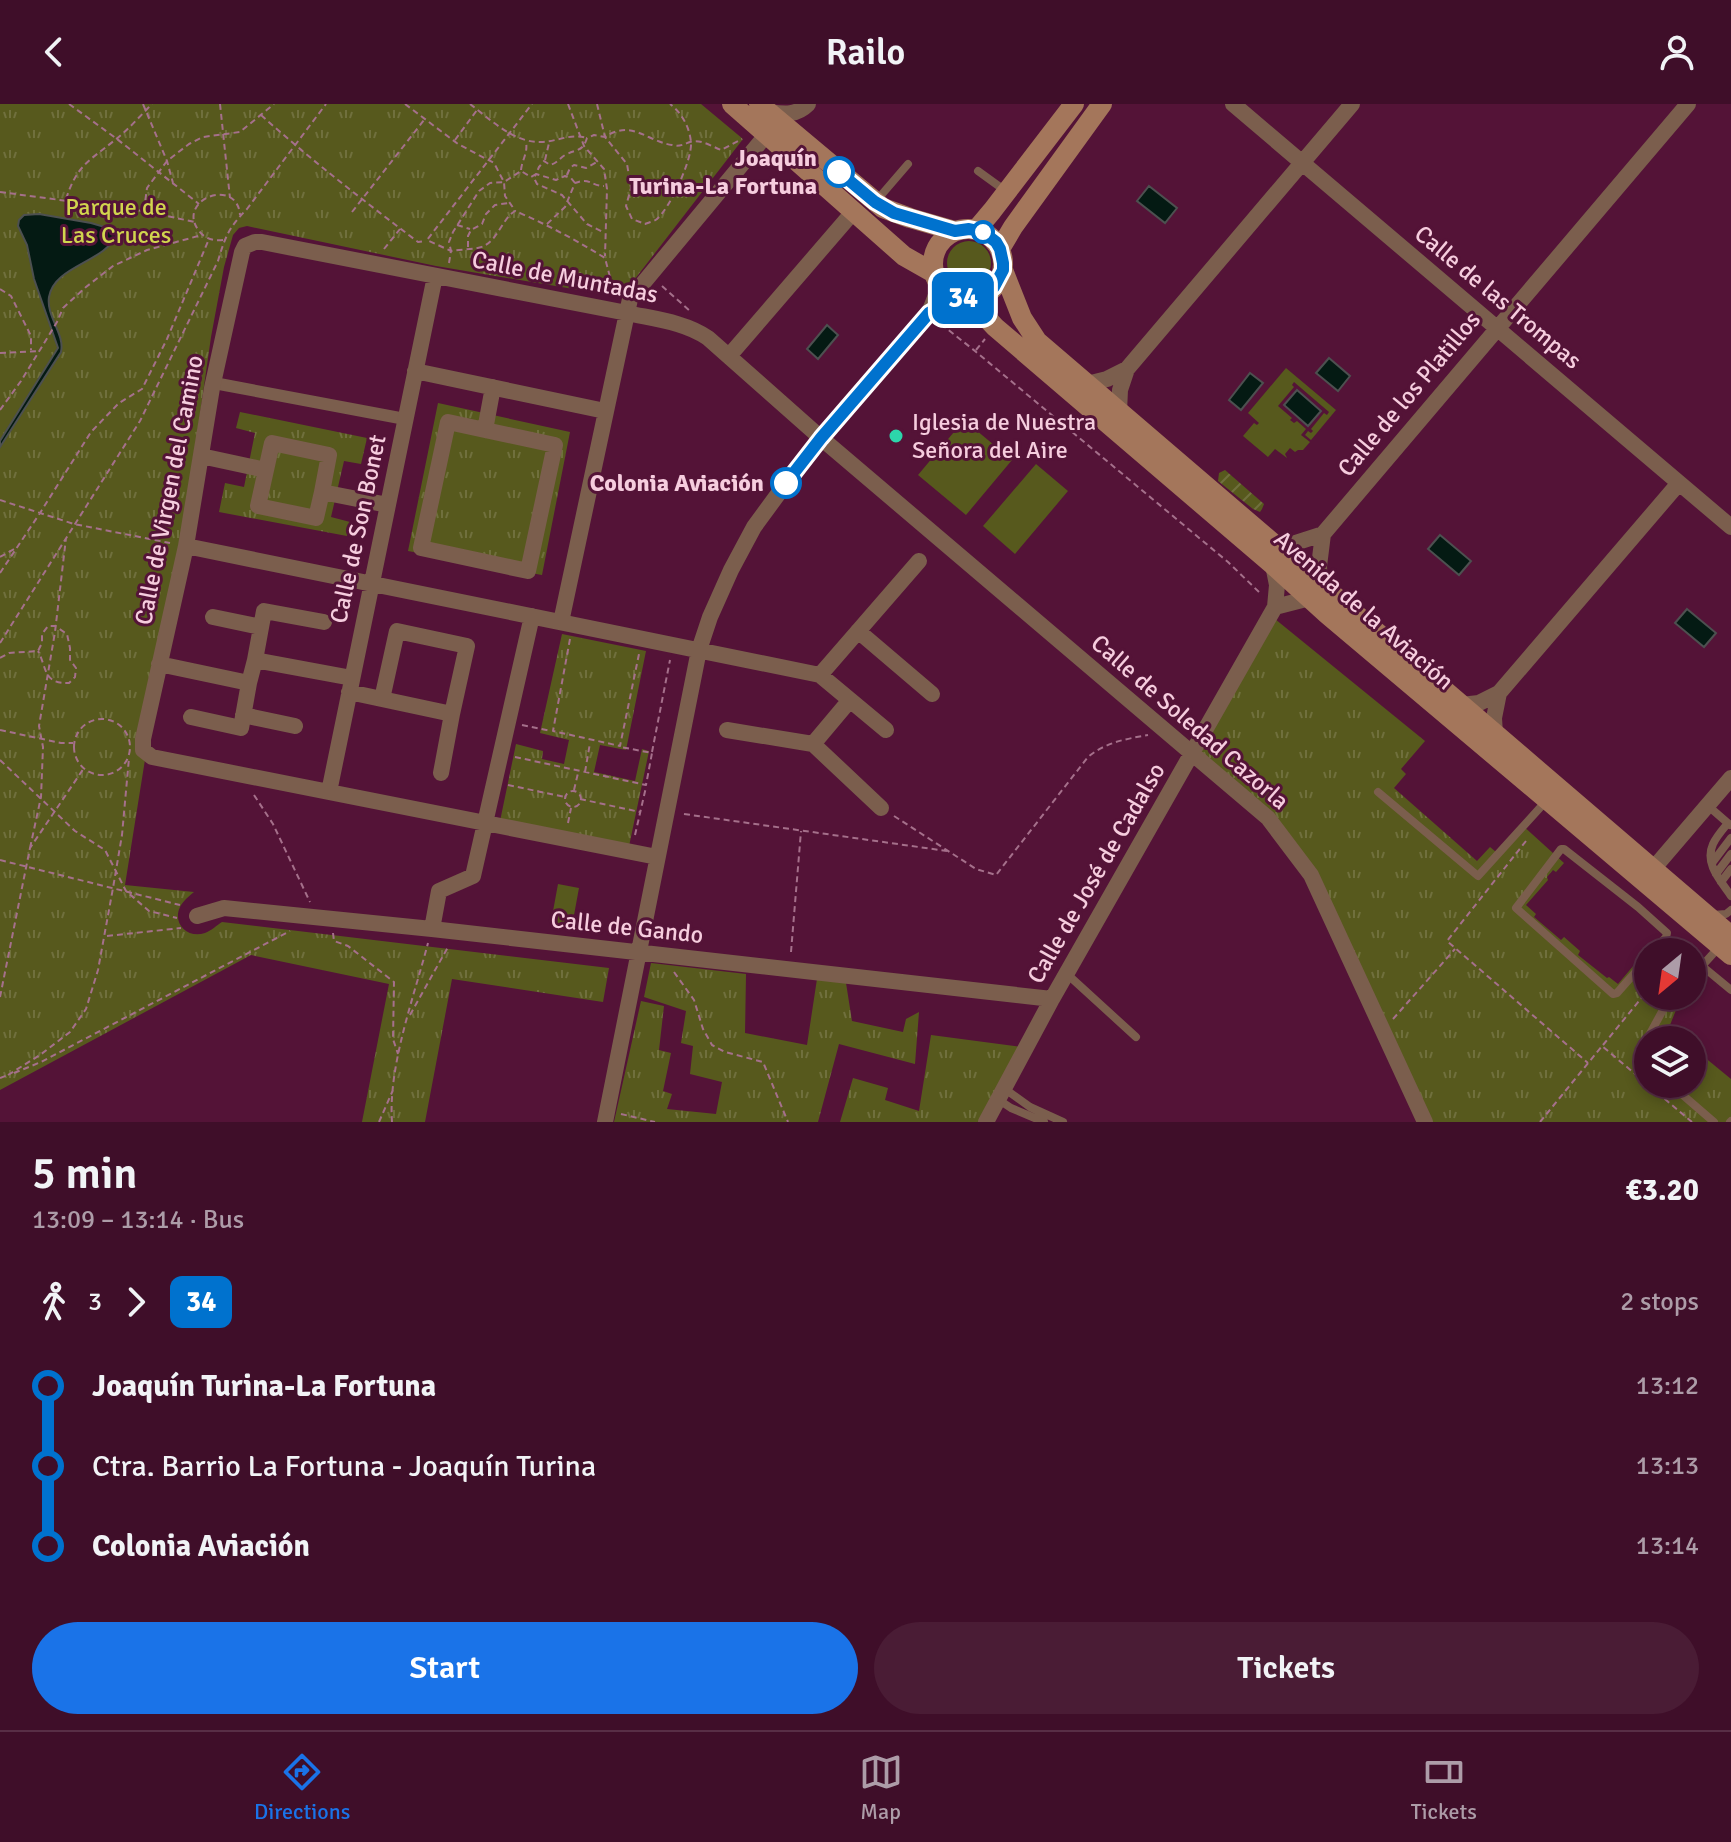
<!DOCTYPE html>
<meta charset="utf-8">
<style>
:root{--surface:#3f0e29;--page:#4a1c35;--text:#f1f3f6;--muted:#ad9ca8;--line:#582e46;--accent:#1a73e8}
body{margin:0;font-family:Signika,sans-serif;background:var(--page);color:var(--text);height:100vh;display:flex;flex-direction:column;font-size:30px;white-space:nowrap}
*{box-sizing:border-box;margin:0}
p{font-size:26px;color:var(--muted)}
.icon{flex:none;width:44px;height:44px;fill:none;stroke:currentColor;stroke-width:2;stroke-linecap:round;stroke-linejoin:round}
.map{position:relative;height:1018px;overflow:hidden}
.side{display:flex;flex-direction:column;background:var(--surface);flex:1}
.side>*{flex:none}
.badge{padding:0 16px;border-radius:12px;font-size:28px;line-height:52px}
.needle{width:52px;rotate:209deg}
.buttons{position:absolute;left:1634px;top:834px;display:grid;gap:16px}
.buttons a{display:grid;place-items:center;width:72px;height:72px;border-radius:50%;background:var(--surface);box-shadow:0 4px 12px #0003,0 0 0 2px var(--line);font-size:40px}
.map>.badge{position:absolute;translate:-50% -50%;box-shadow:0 0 0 4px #fff}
.legs{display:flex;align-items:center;gap:12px;height:88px;padding:0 32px;font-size:26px}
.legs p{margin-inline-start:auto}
.overview{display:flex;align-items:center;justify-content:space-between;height:136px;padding:0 32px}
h1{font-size:44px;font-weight:600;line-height:60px}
.action{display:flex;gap:16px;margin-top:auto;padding:16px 32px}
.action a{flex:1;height:92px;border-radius:48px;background:var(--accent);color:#fff;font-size:32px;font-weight:600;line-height:92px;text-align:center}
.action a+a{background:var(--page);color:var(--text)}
ul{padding:0 32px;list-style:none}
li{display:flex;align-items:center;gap:28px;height:80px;font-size:30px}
li i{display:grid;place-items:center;width:12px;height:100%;margin:0 10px;background:currentColor}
li i::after{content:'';width:20px;height:20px;margin:-10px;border:6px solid;border-radius:50%;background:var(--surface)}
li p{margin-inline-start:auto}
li:first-child i{background:linear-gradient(#0000 50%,currentColor 0)}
li:last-child i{background:linear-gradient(currentColor 50%,#0000 0)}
header{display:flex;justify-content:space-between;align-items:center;height:104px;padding:0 32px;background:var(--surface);font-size:36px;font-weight:600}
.dock{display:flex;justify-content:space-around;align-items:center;height:112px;border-top:2px solid var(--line);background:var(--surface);font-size:22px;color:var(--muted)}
.dock a{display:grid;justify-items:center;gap:4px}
.dock .current{color:var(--accent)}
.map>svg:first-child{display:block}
</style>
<header><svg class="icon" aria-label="back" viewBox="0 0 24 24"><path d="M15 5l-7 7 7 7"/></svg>Railo<svg class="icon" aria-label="person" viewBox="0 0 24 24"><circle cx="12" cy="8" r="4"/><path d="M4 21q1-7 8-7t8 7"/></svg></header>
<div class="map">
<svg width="1731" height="1018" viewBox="0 0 1731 1018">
<defs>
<pattern id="park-tufts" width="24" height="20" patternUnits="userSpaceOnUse" patternTransform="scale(2)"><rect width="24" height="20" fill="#57591d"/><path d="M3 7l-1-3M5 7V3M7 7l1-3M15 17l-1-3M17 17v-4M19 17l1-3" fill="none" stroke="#70703d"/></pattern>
<pattern id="garden-furrows" width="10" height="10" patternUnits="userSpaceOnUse" patternTransform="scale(2)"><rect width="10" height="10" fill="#57591d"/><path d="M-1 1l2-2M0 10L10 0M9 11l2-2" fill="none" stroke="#70703d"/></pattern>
</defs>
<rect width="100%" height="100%" fill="#541337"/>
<path fill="#57591d" d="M947 159a22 22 0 1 1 44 0a22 22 0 1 1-44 0Z
M1286 264 1336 306 1311 336 1305 331 1308 327 1311 329 1313 327 1311 325 1324 309 1327 311 1329 308 1294 278 1292 281 1294 283 1278 302 1292 314 1290 316 1294 319 1297 317 1306 325 1301 331 1310 338 1303 346H1298L1295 348 1290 344 1285 350 1287 354 1275 345 1268 353 1243 332 1254 319 1257 321 1259 319 1248 309Z
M964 316 1012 356 966 411 918 371Z
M1036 360 1068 387 1015 450 983 422Z
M558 780 579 784 572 822 551 818Z"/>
<path fill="url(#park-tufts)" d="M0 0H701L743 35 621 193 436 162 247 122 239 124 233 131 224 163 211 233 199 317 125 781 194 788C189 792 183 797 180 803 172 820 188 835 205 829 211 827 217 821 222 818L609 864 603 898 452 875 425 1018H362L389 880 251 851 0 986Z
M438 299 570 328 542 471 408 447Z
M240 308 367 334 361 360 344 357 331 413 350 418 347 432 219 408 225 379 244 383 255 329 236 324Z
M1275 515 1425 637 1401 665 1406 670 1394 684 1477 757 1490 743 1496 748 1521 720 1564 759 1556 768 1553 766 1547 773 1548 776 1526 801 1536 810 1534 813 1561 836 1564 833 1580 847 1578 851 1607 874 1609 873 1618 880 1656 835 1670 848H1648V892H1686L1676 906 1670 921 1676 930 1683 936H1648V980H1692V943L1731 975V1018H1430L1315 769 1193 648Z
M562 530 646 547 626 646 600 641 594 668 635 677 642 645 649 647 628 747 499 722 516 640 543 647 542 655 564 660 569 636 540 629Z
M651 859 746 870 745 929 807 941 817 875 846 879 852 917 903 928 906 915 919 908 915 960 839 940 818 1018H614L641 897 664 902 659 946 671 949 663 987 672 990 667 1005 716 1010 722 978 690 970 693 942 681 939 686 907 644 893Z
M931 931 1021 943 987 1018H840L853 974 888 984 885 996 919 1007Z"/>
<path fill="url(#garden-furrows)" d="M1225 366 1264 400 1262 405 1260 408 1253 405 1218 377 1219 369Z"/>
<path fill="#041a13" stroke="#4d5050" stroke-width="2" d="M1149 82 1177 104 1165 119 1137 97Z
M39 110 91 119 115 126 117 131C103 159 54 162 49 193 46 212 65 230 61 248L0 343V337L58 244 34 175 27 141 18 122 19 116 24 111Z
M827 221 838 231 818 255 807 245Z
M1329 254 1350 272 1338 287 1316 269Z
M1250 269 1263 279 1241 306 1229 296Z
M1297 286 1321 307 1308 322 1284 301Z
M1440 431 1471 457 1459 471 1428 445Z
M1687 505 1716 529 1704 543 1675 519Z"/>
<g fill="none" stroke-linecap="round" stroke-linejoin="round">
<path stroke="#a5708b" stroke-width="2" stroke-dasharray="6 4" stroke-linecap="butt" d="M69 0 117 35 199 100
M143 0 167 57 173 79
M220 0 230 94
M405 0 458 40 494 59 504 78 505 92 514 105
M470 0C491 16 515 40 543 38 558 37 572 29 587 34
M568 0 584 42 604 65 607 85 605 152
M597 0 605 33 627 60 631 84 626 102 632 115 645 120C647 119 655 117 657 115 670 104 692 56 691 39 690 24 682 9 670 0
M261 11C311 56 364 97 418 138L425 137
M455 36 477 6
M545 56 549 39
M521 66C522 56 528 49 526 38
M567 71 570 64 574 61 586 64 597 58
M575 79 571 74 565 72 556 76 536 70 534 74 537 80 562 91 587 120 603 128
M0 88 143 107 195 118
M66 95C77 61 89 57 115 36 128 26 140 12 152 0
M144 106 147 84 167 57 189 40 203 33 240 28 274 0
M352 108 424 16
M547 120 565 103 575 79C590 73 591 82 604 82
M457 121 470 125
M223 136C214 137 205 135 199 127 175 96 237 72 240 111
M468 143V132L471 126 482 120 486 110 495 101 509 99
M384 145 400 125
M449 159 451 147 427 136 532 0
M662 182 690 207
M0 185 11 192 31 232V246
M615 192 605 154C576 136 546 120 515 107 503 114 498 135 484 142 476 146 460 145 451 147L449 138 453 128 479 87 490 79 504 78 521 67 531 73 536 70 539 63 544 57 550 61C558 59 560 53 567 50 578 45 583 47 587 34L594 31 605 33C632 15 646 37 672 41 680 43 684 40 690 38 701 35 711 42 721 46L742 35
M941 220 975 247 1228 458 1260 489
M976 246 985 235
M0 249 39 247
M0 306 21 277 57 218 63 204 86 183 113 162 147 146 202 131
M0 396 74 420 170 439
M0 453 16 444
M0 469 40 409 91 328 119 299 142 285 167 235 209 135
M570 535 553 627 620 642 639 550
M0 539 140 317 218 157C225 133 229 123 247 105L326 0
M0 554 9 549 38 547 42 539V530L48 522H55L67 530 70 544V556L76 564 75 573 69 579C43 580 47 564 38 547
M74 643a28 28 0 1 1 56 0a28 28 0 1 1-56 0Z
M522 621 551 627
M0 626 61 639H73
M652 648 670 556
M515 653 646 681 652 649 621 643
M0 656 75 727 105 746 126 787 149 807 177 814
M585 668 590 639
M508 681 565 693
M574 686 578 669
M565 695a8 8 0 1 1 16 0a8 8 0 1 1-16 0Z
M254 691 273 720 310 798
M580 695 640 708
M684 710 947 747
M894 712 976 765 996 771 1088 653C1106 638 1126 635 1148 631
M568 719 571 704
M635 731 646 683
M1526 737 1447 837 1588 959
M30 744 41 693 43 643 39 622 55 528 66 434
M0 756 180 801
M333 829 334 837 348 842 394 878 393 935 398 950
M107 832 181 824
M791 848 801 727
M1679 848 1687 838
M674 868 694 896 703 925 712 941 725 948 763 958 788 1018
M0 893 30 744 84 664
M410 911 448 843
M1393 915 1455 845
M1603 941 1648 886
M14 969 41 958 290 827
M8 971 40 951 70 928 86 905 98 866 113 784 122 731 129 654
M0 974 8 971
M621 1010 655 1018
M379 1018 393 986
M392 1018C388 962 414 893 428 839
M1540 1018 1602 942 1692 1018"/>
<path stroke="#7b5e4d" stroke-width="8" d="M978 67 1007 88
M877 96 908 60
M1378 688 1478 772 1547 696
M1707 701 1730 721
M1728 719C1723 725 1716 733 1713 740 1704 760 1721 777 1731 792
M1712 759 1731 734
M1716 770 1731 750
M1721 778 1731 765
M1713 811 1726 810 1731 806
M1648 854 1617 889 1613 890 1516 804 1561 745H1564L1638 803 1667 829 1666 833 1653 848
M1702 862 1731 886
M1067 870 1136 933
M1692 873 1720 842
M1648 961 1640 955V948L1664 904 1675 892
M1670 980 1714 1018
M1005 985 1030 1003 1063 1018
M999 996 1011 1004 1044 1018
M1730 1018 1731 1017"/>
<path stroke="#7b5e4d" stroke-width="12" d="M214 279 405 315"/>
<path stroke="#7b5e4d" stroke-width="16" d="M1233 0 1731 423
M768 8C784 10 796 12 808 0
M929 209 940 181
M729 252 854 107
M1127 265 1352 0
M415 267 605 307
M1087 280 1107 275 1127 265 1120 286 1119 308
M485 326 555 341 528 467 421 444 448 318 485 326 493 283
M201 352 266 366
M322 388 329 351 272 339 258 402 316 414 322 388 388 401
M1323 430 1688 0
M186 442 820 571 886 626
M1275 503 1310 494 1320 480 1319 462 1323 430
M213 513 261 523
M561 518 630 195 767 30
M858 527 932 590
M255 556 264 507 324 518
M159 560 249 579 255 556 352 574
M820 571 919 457
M349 588 452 610 467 542 397 527 382 595
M850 596 813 640 881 704
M1461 601 1479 599 1499 589 1679 379
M243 611 295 622
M191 613 241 624 249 579
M727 626 813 640
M1495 630 1494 614 1499 589
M441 669 452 610
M329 688 435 172
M657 753 152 653 143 646V635L186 442 212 284 242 148 245 142 255 138H262L627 209C654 215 685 218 708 234L821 334 1268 714 1311 771 1425 1018
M1652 775 1653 765 1731 674
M197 812 224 804 432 825 1052 895
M432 825 439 787 473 772 532 512
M605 1018 699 546 710 513 731 466 754 423 784 382 821 334 929 209 956 193
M986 1018 1052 895 1275 503 1277 481 1273 461 1292 440 1323 430"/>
<path stroke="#a4765b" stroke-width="20" d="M732 0 904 152 934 169
M759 0 883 104 910 114 955 127
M933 160a35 35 0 1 1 70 0a35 35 0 1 1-70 0Z
M976 126 992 107 1074 0
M1000 145 1013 123 1102 0
M1003 166 1022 214 1037 237 1731 832
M969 195 995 223 1273 461 1327 510 1731 851"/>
</g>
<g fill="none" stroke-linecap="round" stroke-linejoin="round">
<defs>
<path id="line-1" d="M786 379 821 334 929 209 956 193 969 195 987 189 994 183 1003 166V159L1000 145 996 138 983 128 969 125 955 127 894 109 875 98 839 68"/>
</defs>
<use href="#line-1" stroke="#fff" stroke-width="18"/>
<use href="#line-1" stroke="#0072ce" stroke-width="12"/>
</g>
<g fill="#fff" stroke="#0072ce" stroke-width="4">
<circle cx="839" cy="68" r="14"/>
<circle cx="983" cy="128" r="10"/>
<circle cx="786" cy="379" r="14"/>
</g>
<circle fill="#2dd5ab" stroke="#541337" stroke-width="3" cx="896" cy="332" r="8"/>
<g text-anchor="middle" stroke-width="6" stroke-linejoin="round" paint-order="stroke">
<g font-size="24" font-weight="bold" fill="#f6cdde" stroke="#541337" text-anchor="end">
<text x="817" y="62">Joaquín<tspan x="817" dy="28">Turina-La Fortuna</tspan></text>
<text x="764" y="387">Colonia Aviación</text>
</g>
<g font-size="24" fill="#d1d54e" stroke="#541337">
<text x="116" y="111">Parque de<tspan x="116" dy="28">Las Cruces</tspan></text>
</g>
<g font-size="24" fill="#f6cdde" stroke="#541337">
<text transform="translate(565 173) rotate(11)" y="8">Calle de Muntadas</text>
<text transform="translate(1498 193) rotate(40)" y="8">Calle de las Trompas</text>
<text transform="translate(1409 290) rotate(-50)" y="8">Calle de los Platillos</text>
<text transform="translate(169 386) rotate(-79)" y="8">Calle de Virgen del Camino</text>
<text transform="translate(358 425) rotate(-78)" y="8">Calle de Son Bonet</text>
<text transform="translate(1364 506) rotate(41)" y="8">Avenida de la Aviación</text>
<text transform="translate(1190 618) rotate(41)" y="8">Calle de Soledad Cazorla</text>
<text transform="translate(1096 769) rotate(-60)" y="8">Calle de José de Cadalso</text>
<text transform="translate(627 823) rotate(6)" y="8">Calle de Gando</text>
</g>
<g font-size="24" fill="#f6cdde" stroke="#541337" text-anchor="start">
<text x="912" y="326">Iglesia de Nuestra<tspan x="912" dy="28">Señora del Aire</tspan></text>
</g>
</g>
</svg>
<div class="buttons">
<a><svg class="needle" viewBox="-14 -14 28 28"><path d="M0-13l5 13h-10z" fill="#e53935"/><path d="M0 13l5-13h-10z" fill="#ad9ca8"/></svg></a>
<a><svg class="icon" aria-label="layers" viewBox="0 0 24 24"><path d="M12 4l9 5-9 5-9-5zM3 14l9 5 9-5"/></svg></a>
</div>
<b class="badge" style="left:963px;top:194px;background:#0072ce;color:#fff">34</b>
</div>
<section class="side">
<div class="overview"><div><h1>5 min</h1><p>13:09 – 13:14 · Bus</p></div><b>€3.20</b></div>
<div class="legs"><svg class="icon" aria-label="walk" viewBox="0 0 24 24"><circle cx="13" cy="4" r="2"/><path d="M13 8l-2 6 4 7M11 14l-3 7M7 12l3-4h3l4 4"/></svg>3<svg class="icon" aria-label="forward" viewBox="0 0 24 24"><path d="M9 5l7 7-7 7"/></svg><b class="badge" style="background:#0072ce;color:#fff">34</b><p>2 stops</p></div>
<ul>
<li><i style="color:#0072ce"></i><b>Joaquín Turina-La Fortuna</b><p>13:12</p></li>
<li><i style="color:#0072ce"></i><span>Ctra. Barrio La Fortuna - Joaquín Turina</span><p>13:13</p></li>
<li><i style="color:#0072ce"></i><b>Colonia Aviación</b><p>13:14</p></li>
</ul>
<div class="action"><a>Start</a><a>Tickets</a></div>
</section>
<nav class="dock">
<a class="current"><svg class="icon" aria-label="directions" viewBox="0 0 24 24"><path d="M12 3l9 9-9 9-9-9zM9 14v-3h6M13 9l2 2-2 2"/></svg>Directions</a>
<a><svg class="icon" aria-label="map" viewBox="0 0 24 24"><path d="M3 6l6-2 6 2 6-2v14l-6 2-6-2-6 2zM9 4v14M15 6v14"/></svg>Map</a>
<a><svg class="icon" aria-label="tickets" viewBox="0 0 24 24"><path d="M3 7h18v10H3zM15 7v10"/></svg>Tickets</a>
</nav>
